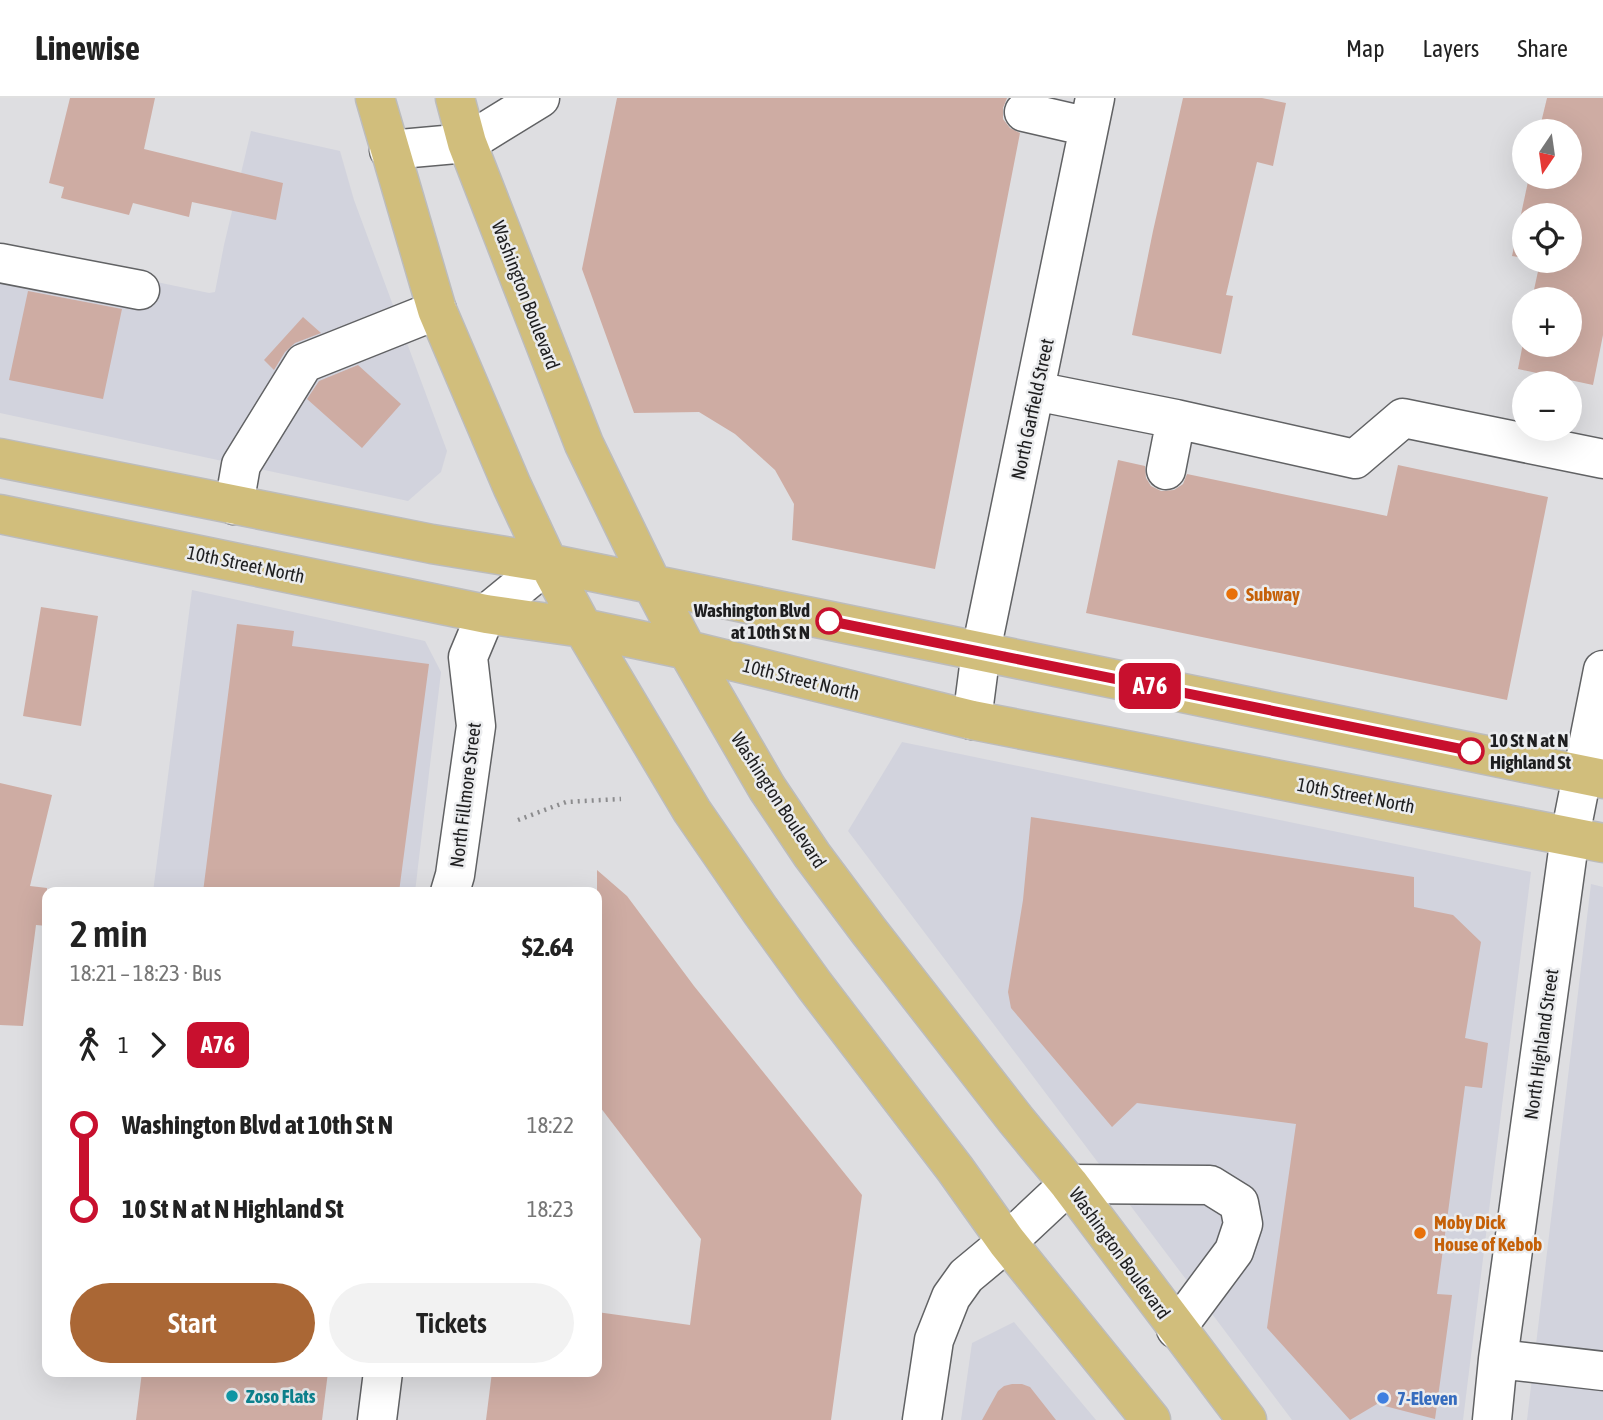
<!DOCTYPE html>
<meta charset="utf-8">
<style>
:root{--surface:#fff;--page:#f2f2f2;--text:#222;--muted:#767676;--line:#e0e0e0;--accent:#aa6735}
body{margin:0;font-family:"Asap Condensed",sans-serif;background:var(--page);color:var(--text);height:100vh;display:flex;flex-direction:column;font-size:26px;white-space:nowrap}
*{box-sizing:border-box;margin:0}
p{font-size:23px;color:var(--muted)}
.icon{flex:none;width:38px;height:38px;fill:none;stroke:currentColor;stroke-width:2;stroke-linecap:round;stroke-linejoin:round}
.map{position:relative;flex:1;overflow:hidden}
.sheet{position:absolute;left:42px;top:789px;width:560px;height:490px;display:flex;flex-direction:column;background:var(--surface);border-radius:14px;box-shadow:0 7px 28px #0002}
.sheet>*{flex:none}
.badge{padding:0 14px;border-radius:10px;font-size:24px;line-height:46px}
.needle{width:46px;rotate:193deg}
.buttons{position:absolute;left:1512px;top:21px;display:grid;gap:14px}
.buttons a{display:grid;place-items:center;width:70px;height:70px;border-radius:50%;background:var(--surface);box-shadow:0 7px 28px #0002;font-size:35px}
.map>.badge{position:absolute;translate:-50% -50%;box-shadow:0 0 0 4px #fff}
.legs{display:flex;align-items:center;gap:10px;height:77px;padding:0 28px;font-size:23px}
.legs p{margin-inline-start:auto}
.overview{display:flex;align-items:center;justify-content:space-between;height:119px;padding:0 28px}
h1{font-size:38px;font-weight:600;line-height:52px}
.button{display:flex;gap:14px;margin-top:auto;padding:14px 28px}
.button a{flex:1;height:80px;border-radius:42px;background:var(--accent);color:#fff;font-size:28px;font-weight:600;line-height:80px;text-align:center}
.button a+a{background:var(--page);color:var(--text)}
ul{padding:0 28px;list-style:none}
li{display:flex;align-items:center;gap:24px;height:84px;font-size:26px}
li i{display:grid;place-items:center;width:10px;height:100%;margin:0 9px;background:currentColor}
li i::after{content:'';width:18px;height:18px;margin:-9px;border:5px solid;border-radius:50%;background:var(--surface)}
li p{margin-inline-start:auto}
li:first-child i{background:linear-gradient(#0000 50%,currentColor 0)}
li:last-child i{background:linear-gradient(currentColor 50%,#0000 0)}
header{display:flex;align-items:center;gap:42px;box-sizing:border-box;height:98px;padding:0 35px;background:var(--surface);border-bottom:2px solid var(--line)}
header strong{font-size:33px}
nav{display:flex;gap:38px;margin-inline-start:auto;font-size:24px}
.map>svg:first-child{display:block}
</style>
<header>
<strong>Linewise</strong>
<nav><a>Map</a><a>Layers</a><a>Share</a></nav>
</header>
<div class="map">
<svg width="1603" height="1322" viewBox="0 0 1603 1322">
<rect width="100%" height="100%" fill="#dedee1"/>
<path fill="#d2d3dd" d="M251 33 340 53 354 102 447 353 441 374 408 403 0 315V150L128 178 209 195 215 194 224 147Z
M192 492 425 543 441 574 415 794H153Z
M902 644 1531 774 1463 1322H1292L848 733Z
M1591 786 1603 789V1322H1527Z
M1014 1224 1096 1322H961L972 1245Z"/>
<path fill="#ceaca3" d="M70 0H155L144 51 283 85 276 122 192 104 189 119 133 105 129 117 61 100 64 89 49 85Z
M617 0H1007L1003 10V21L1010 30 1020 35 935 471 792 442 794 406 775 372 735 336 699 314 634 315 582 171Z
M1183 0H1262L1286 5 1273 68 1257 64 1226 197 1233 198 1221 256 1132 237 1153 133Z
M1547 0H1603V237L1593 287 1518 271 1524 240V247H1570V201H1532L1540 164 1535 163H1570V117H1524V160L1512 158 1529 79H1570V33H1539Z
M28 193 122 211 103 301 9 282Z
M303 219 321 235 295 245 285 254 274 272 264 262Z
M358 267 401 306 362 350 307 301 319 283Z
M1118 362 1145 368 1146 380 1151 388 1161 393 1174 392 1183 386 1187 376 1387 418 1398 367 1548 399 1507 602 1086 515Z
M41 509 98 518 81 628 23 618Z
M237 526 294 533 292 548 429 566 399 794H203Z
M0 685 52 697 30 788 47 790V828L36 827 23 928 0 927Z
M1031 719 1414 779V809L1453 817 1481 844 1465 940 1488 945 1482 990 1465 988 1437 1196 1452 1197 1435 1321 1377 1306 1350 1322 1267 1230 1296 1026 1137 1005 1112 1029 1011 910 1008 894 1023 802Z
M597 772 627 798 694 888 862 1097 831 1322H486L492 1274H597V1214L690 1227 701 1141 597 1005Z
M142 1274H328L322 1322H136Z
M1012 1286H1022L1030 1289 1056 1322H982L998 1293 1004 1288Z"/>
<g fill="none" stroke-linecap="round" stroke-linejoin="round">
<defs>
<path id="minor" d="M1024 14 1089 29
M389 52 467 45 540 0
M0 165 140 192
M1035 293 1176 321 1355 361 1403 320 1603 361
M1166 372 1176 321
M234 407 241 367 304 265 437 212
M972 622 981 553 1095 0
M450 794 455 777 476 628 468 559 486 516 548 465
M1498 1261 1603 1273
M377 1322 383 1274
M922 1322 934 1242 951 1199 966 1178 1007 1144 1069 1086 1210 1087 1239 1105 1243 1126 1234 1153 1176 1231
M1492 1322 1498 1261 1570 738 1603 572"/>
<path id="major" d="M375 0 437 212 512 388 548 465 583 530 692 713 760 812 815 888 955 1071 1007 1144 1151 1322
M455 0 467 45 584 346 652 486 687 552 767 690 812 757 868 832 1016 1022 1069 1086 1247 1322
M0 360 432 446 548 465 1603 681
M0 416 486 516 583 530 687 552 972 622 1603 745"/>
</defs>
<use href="#minor" stroke="#616264" stroke-width="41"/>
<use href="#major" stroke="#bcbcbc" stroke-width="41"/>
<path stroke="#8c8c8e" stroke-width="4.5" stroke-dasharray="2 5" stroke-linecap="butt" d="M518 722 566 704 621 701"/>
<use href="#minor" stroke="#fff" stroke-width="38"/>
<use href="#major" stroke="#d1be7c" stroke-width="38"/>
</g>
<g fill="none" stroke-linecap="round" stroke-linejoin="round">
<defs>
<path id="line-1" d="M829 523 1471 653"/>
</defs>
<use href="#line-1" stroke="#fff" stroke-width="16"/>
<use href="#line-1" stroke="#c8102e" stroke-width="10"/>
</g>
<g fill="#e8710a" stroke="#ebecee" stroke-width="2.5">
<circle cx="1232" cy="496" r="7"/>
<circle cx="1420" cy="1135" r="7"/>
</g>
<g fill="#fff" stroke="#c8102e" stroke-width="3.5">
<circle cx="829" cy="523" r="12"/>
<circle cx="1471" cy="653" r="12"/>
</g>
<circle fill="#0f9aa8" stroke="#ebecee" stroke-width="2.5" cx="232" cy="1298" r="7"/>
<circle fill="#3f7fe0" stroke="#ebecee" stroke-width="2.5" cx="1383" cy="1300" r="7"/>
<g text-anchor="middle" stroke-width="5" stroke-linejoin="round" paint-order="stroke">
<g font-size="19" fill="#1e1e1f" stroke="#ebecee">
<text transform="translate(526 197) rotate(69)" y="7">Washington Boulevard</text>
<text transform="translate(1032 311) rotate(-78)" y="7">North Garfield Street</text>
<text transform="translate(246 466) rotate(12)" y="7">10th Street North</text>
<text transform="translate(801 581) rotate(14)" y="7">10th Street North</text>
<text transform="translate(465 697) rotate(-83)" y="7">North Fillmore Street</text>
<text transform="translate(1356 697) rotate(11)" y="7">10th Street North</text>
<text transform="translate(779 702) rotate(57)" y="7">Washington Boulevard</text>
<text transform="translate(1541 946) rotate(-82)" y="7">North Highland Street</text>
<text transform="translate(1120 1155) rotate(54)" y="7">Washington Boulevard</text>
</g>
<g font-size="19" font-weight="bold" fill="#c56008" stroke="#ebecee" text-anchor="start">
<text x="1246" y="503">Subway</text>
<text x="1434" y="1131">Moby Dick<tspan x="1434" dy="22">House of Kebob</tspan></text>
</g>
<g font-size="19" font-weight="bold" fill="#1e1e1f" stroke="#ebecee" text-anchor="end">
<text x="810" y="519">Washington Blvd<tspan x="810" dy="22">at 10th St N</tspan></text>
<text x="1490" y="649" text-anchor="start">10 St N at N<tspan x="1490" dy="22">Highland St</tspan></text>
</g>
<g font-size="19" font-weight="bold" fill="#0d838f" stroke="#ebecee" text-anchor="start">
<text x="246" y="1305">Zoso Flats</text>
</g>
<g font-size="19" font-weight="bold" fill="#366cbe" stroke="#ebecee" text-anchor="start">
<text x="1397" y="1307">7-Eleven</text>
</g>
</g>
</svg>
<div class="buttons">
<a><svg class="needle" viewBox="-14 -14 28 28"><path d="M0-13l5 13h-10z" fill="#e53935"/><path d="M0 13l5-13h-10z" fill="#767676"/></svg></a>
<a><svg class="icon" aria-label="locate" viewBox="0 0 24 24"><circle cx="12" cy="12" r="6"/><path d="M12 2v4M12 18v4M2 12h4M18 12h4"/></svg></a>
<a>+</a>
<a>−</a>
</div>
<b class="badge" style="left:1150px;top:588px;background:#c8102e;color:#fff">A76</b>
<section class="sheet">
<div class="overview"><div><h1>2 min</h1><p>18:21 – 18:23 · Bus</p></div><b>$2.64</b></div>
<div class="legs"><svg class="icon" aria-label="walk" viewBox="0 0 24 24"><circle cx="13" cy="4" r="2"/><path d="M13 8l-2 6 4 7M11 14l-3 7M7 12l3-4h3l4 4"/></svg>1<svg class="icon" aria-label="forward" viewBox="0 0 24 24"><path d="M9 5l7 7-7 7"/></svg><b class="badge" style="background:#c8102e;color:#fff">A76</b></div>
<ul>
<li><i style="color:#c8102e"></i><b>Washington Blvd at 10th St N</b><p>18:22</p></li>
<li><i style="color:#c8102e"></i><b>10 St N at N Highland St</b><p>18:23</p></li>
</ul>
<div class="button"><a>Start</a><a>Tickets</a></div>
</section>
</div>
